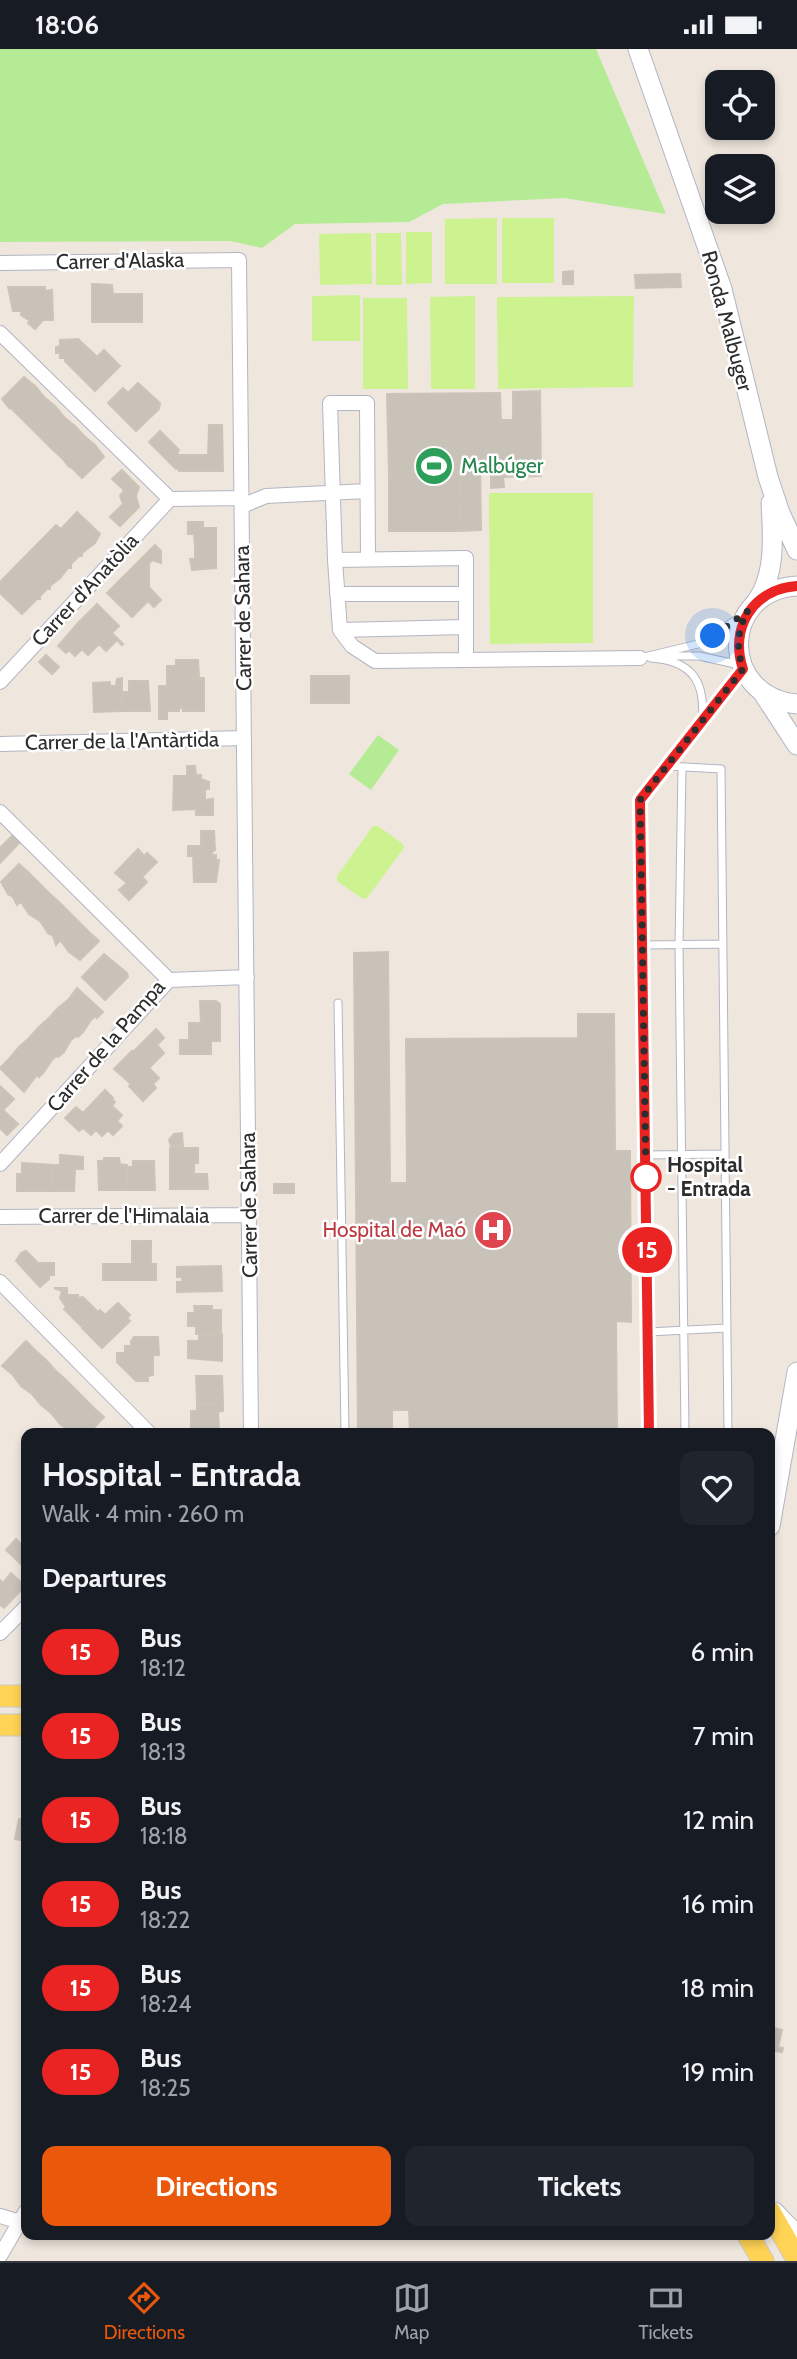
<!DOCTYPE html>
<meta charset="utf-8">
<style>
:root{--surface:#171b24;--page:#20242c;--text:#f1f3f6;--muted:#9ea1a6;--line:#363941;--accent:#ea580c}
body{margin:0;font-family:Cabin,sans-serif;background:var(--page);color:var(--text);height:100vh;display:flex;flex-direction:column;font-size:26px;white-space:nowrap}
*{box-sizing:border-box;margin:0}
p{font-size:23px;color:var(--muted)}
.icon{flex:none;width:38px;height:38px;fill:none;stroke:currentColor;stroke-width:2;stroke-linecap:round;stroke-linejoin:round}
.map{position:relative;flex:1;overflow:hidden}
.details{position:absolute;left:21px;top:1379px;width:754px;height:812px;display:flex;flex-direction:column;background:var(--surface);border-radius:14px;box-shadow:0 4px 10px #0003}
.details>*{flex:none}
.badge{padding:0 14px;border-radius:23px;font-size:24px;line-height:46px}
.buttons{position:absolute;left:705px;top:21px;display:grid;gap:14px}
.buttons a{display:grid;place-items:center;width:70px;height:70px;border-radius:14px;background:var(--surface);box-shadow:0 4px 10px #0003;font-size:35px}
.you{position:absolute;width:35px;height:35px;margin:-18px;border:5px solid #fff;border-radius:50%;background:#1a73e8;box-shadow:0 0 0 10px #1a73e833}
.map>.badge{position:absolute;translate:-50% -50%;box-shadow:0 0 0 4px #fff}
h2{padding:0 21px;font-size:26px;line-height:63px}
.round{display:grid;place-items:center;flex:none;width:74px;height:74px;border-radius:14px;background:var(--page)}
.overview{display:flex;align-items:center;justify-content:space-between;height:119px;padding:0 21px}
h1{font-size:33px;font-weight:800;line-height:52px}
.action{display:flex;gap:14px;margin-top:auto;padding:14px 21px}
.action a{flex:1;height:80px;border-radius:14px;background:var(--accent);color:#fff;font-size:28px;font-weight:800;line-height:80px;text-align:center}
.action a+a{background:var(--page);color:var(--text)}
ul{padding:0;list-style:none}
li{display:flex;align-items:center;gap:21px;height:84px;padding:0 21px}
li div{flex:1}
li b{display:block;font-size:26px}
li em{font-style:normal}
li .badge{min-width:77px;font-weight:700;text-align:center}
.status{display:flex;justify-content:space-between;align-items:center;height:49px;padding:0 35px;background:var(--surface);direction:ltr}
.status svg{height:19px;fill:currentColor}
.tab-bar{display:flex;justify-content:space-around;align-items:center;height:98px;border-top:2px solid var(--line);background:var(--surface);font-size:19px;color:var(--muted)}
.tab-bar a{display:grid;justify-items:center;gap:4px}
.tab-bar .current{color:var(--accent)}
.map>svg:first-child{display:block}
</style>
<div class="status"><b>18:06</b><svg viewBox="0 0 49 12"><path d="M0 12V9h3v3zM5 12V6h3v6zM10 12V3h3v9zM15 12V0h3v12zM26 1h20v11H26zM47 4h2v5h-2z"/></svg></div>
<div class="map">
<svg width="797" height="2212" viewBox="0 0 797 2212">
<rect width="100%" height="100%" fill="#efe7de"/>
<path fill="#b5eb95" d="M0 0H596L666 165 564 149 443 155 409 173 295 175 262 199 230 192 0 193Z
M378 686 399 701 371 741 349 725Z"/>
<path fill="#ccf390" d="M497 169V235H445V170Z
M502 169H554V234H502Z
M406 183H432V234L406 235Z
M371 184 372 235 320 236 319 185Z
M376 184H401L402 236H376Z
M360 246V292H312V247Z
M475 247V340H431L430 248Z
M634 247 633 338 498 340 497 248Z
M363 249H407L408 340H363Z
M489 444H593V594L490 595Z
M373 777H378L403 795 404 799 367 849 363 850 337 832V827Z"/>
<path fill="#c8c2b9" stroke="#cbc4b7" stroke-width="2" d="M573 222V235H563V223Z
M680 225 681 238 636 239 635 226Z
M92 235 112 236 113 245H142V273H92Z
M8 238H45V242L52 241 53 271H43L35 280 28 274 30 272 21 266V262H13Z
M78 290 93 304 75 322 65 312V309H60V304H56V298L60 297V291Z
M104 301 120 317 95 342 75 322 93 304 97 308Z
M24 328 35 337 12 360 9 359 2 350Z
M138 334 160 354 159 360 136 382 108 354 123 339 128 344Z
M35 337 44 348 22 370 12 360Z
M540 342 541 427 503 428 504 438 491 439V412H480L481 481 461 482 460 422 389 423 387 345 500 344 501 371H513V343Z
M44 348 55 357 32 380 22 370Z
M55 357 64 368 42 390 32 380Z
M64 368 75 377 52 400 42 390Z
M209 376H222L223 422H179V419L176 420 149 393 160 382 179 401 177 404 179 406H208Z
M75 377 84 387 62 409 52 400Z
M84 387 95 396 72 419 69 418 62 409Z
M95 396 104 408 82 429 72 419Z
M122 421 139 438 136 447 139 458 120 477 110 468 123 455 120 447 124 441 112 430Z
M460 422 461 482H389V423Z
M77 463 100 485 95 494 82 504V507H79L71 515V519H68L60 529 50 537V540H47L40 547V550H37L22 565 0 544V533L56 476 61 480Z
M188 473H203V479H216V498H195L194 485H188Z
M155 496 161 502V514L152 511 149 515V538L161 551 154 558 123 528Z
M195 498H216V519L192 521 190 510H195Z
M123 528 148 552 132 568 107 544Z
M97 555 119 577 112 584 123 595 122 596 117 591 106 602 78 574Z
M78 574 99 595 88 606 82 600 75 607 69 601 66 604 58 597Z
M46 606 59 618 52 625 39 613Z
M176 611H198L199 627H192V629H204V662H183V659H179V662H167V670H159V637H167V617H176Z
M311 627H349V654H311Z
M122 629V662L94 663 93 634 110 633V637H116L117 630Z
M129 632H148L150 662H122V643H129Z
M187 717H195L196 726H201V730L209 733V740H205V751L213 750V766H196V760L173 761 174 727H187Z
M201 782H214L215 801 212 803V806H216V811H219L216 833H194L193 807H188V797H201Z
M16 783 23 790 0 814V799Z
M138 800 144 807 147 804 157 813 142 828 147 833 129 851 119 841 127 834 115 824Z
M19 815 29 824 8 845 1 833Z
M29 824 39 834 17 856 13 848 8 845Z
M39 834 49 844 29 865 21 853Z
M49 844 59 853 40 872 29 865Z
M59 853 69 863 48 884 40 872Z
M69 863 79 873 56 896 53 887 48 884Z
M79 873 89 883 69 903 61 892Z
M89 883 99 892 80 911 69 903Z
M388 903 390 1134H407L406 990 578 989V965H614L615 1102H630L631 1273 616 1272 617 1384H410L409 1361H392V1384H358L354 904Z
M104 905 127 924 128 928 105 951 82 928Z
M77 939 103 963 97 969 96 967 91 971 69 950Z
M69 950 91 971 83 983 58 959Z
M200 952H216L220 955V992H211V1005H180V991H189V974H201Z
M58 959 83 983 78 988 76 987 71 991 49 969Z
M49 969 71 991 64 1003 39 978Z
M39 978 64 1003 58 1008 56 1007 52 1011 29 989Z
M156 980 164 989 157 996 164 1004 149 1019 133 1003Z
M29 989 52 1011 44 1023 19 998Z
M19 998 44 1023 39 1028 37 1026 33 1031 10 1009Z
M132 1002 159 1029 153 1035 156 1039 143 1052 129 1037 131 1035 114 1020Z
M10 1009 33 1031 24 1043 0 1019Z
M0 1037 14 1050 3 1061 18 1075 7 1086 0 1079Z
M105 1041 113 1049 112 1050 115 1053 112 1057 122 1066 117 1072 122 1077 113 1086 108 1081 102 1087 96 1081 91 1086 83 1079 79 1082 65 1069 76 1058 83 1064Z
M182 1084 183 1097H171L169 1091 174 1085Z
M170 1099H198V1114H194V1125H207L208 1140H170Z
M60 1106 83 1108V1120H75L74 1142H53V1116H60Z
M104 1109H119L120 1115 127 1116V1141H99L98 1112H104Z
M133 1112H154L155 1141H127V1118H133Z
M22 1114 53 1116V1142H17V1125H22Z
M274 1135H294V1144H274Z
M132 1192H151V1215H156V1231H103V1215H132Z
M26 1202 38 1214H54V1226H49V1230L40 1238 16 1212 21 1204Z
M221 1217 222 1242 177 1243V1233H182V1228H177V1218Z
M54 1239H67V1246H78L77 1249 83 1248 98 1263 82 1278 64 1260 66 1258 60 1249 62 1242Z
M118 1254 130 1266 127 1269 130 1272 102 1299 82 1279 100 1261 105 1266Z
M194 1257H212V1261H221V1284L196 1285V1277H188V1264H195Z
M199 1285H222V1312L188 1309V1292H199Z
M134 1288H158L159 1306H153V1326L148 1327V1332H136L117 1313V1304H125V1297H131V1292Z
M26 1292 36 1302 13 1326 2 1317Z
M36 1302 46 1311 21 1337 13 1326Z
M46 1311 55 1321 32 1345 21 1337Z
M55 1321 65 1330 41 1356 32 1345Z
M196 1327H222L223 1355 197 1354Z
M65 1330 75 1340 51 1364 41 1356Z
M75 1340 84 1349 60 1375 51 1364Z
M84 1349 94 1359 71 1383 60 1375Z
M197 1355H223V1362L218 1363 219 1380H191V1362H197Z
M94 1359 104 1368 89 1384H72Z
M16 1490 26 1500V1520L6 1501Z
M11 1524 25 1537 4 1559 0 1556V1531L3 1534Z
M19 1770 26 1771V1792L15 1790Z
M770 1978 782 1981 778 1998 783 1999 782 2003 770 2001Z"/>
<g fill="none" stroke-linecap="round" stroke-linejoin="round">
<defs>
<path id="lane" d="M665 607H699L740 616
M640 609 698 595 739 569
M651 609C693 612 706 633 702 673
M667 717 721 720 728 1384
M682 718 679 897 685 1384
M642 896 723 895
M338 954 345 1384
M645 1106 725 1105
M648 1283 727 1279
M649 1384 640 751 743 621"/>
<path id="street" d="M0 214 239 211 251 1384
M0 284 170 450 0 633
M170 450 242 449
M242 457 266 447 367 442
M335 511 330 354H367L368 510
M337 545H465
M340 581 466 578
M466 611V509L335 511 340 581 352 597 375 612 640 609
M0 695 244 689
M0 763 169 931 0 1115
M169 931 247 928
M0 1168 249 1166
M0 1233 149 1384
M0 1584 26 1558
M776 2161 797 2183
M0 2167 20 2173
M0 2207 26 2162"/>
<path id="secondary" d="M638 0 722 240 768 428 780 464 797 501
M797 537C719 542 719 648 797 655
M756 553C776 527 773 485 771 454
M763 644 797 696
M770 1477 797 1323"/>
<path id="primary" d="M0 1647H26
M0 1676H26
M770 2163 797 2210
M748 2186 763 2212"/>
</defs>
<use href="#lane" stroke="#b2b5c2" stroke-width="9"/>
<use href="#street" stroke="#b2b5c2" stroke-width="16"/>
<use href="#secondary" stroke="#b2b5c2" stroke-width="21"/>
<use href="#primary" stroke="#c8c8c8" stroke-width="23"/>
<use href="#lane" stroke="#fff" stroke-width="7"/>
<use href="#street" stroke="#fff" stroke-width="14"/>
<use href="#secondary" stroke="#fff" stroke-width="19"/>
<use href="#primary" stroke="#ffd354" stroke-width="21"/>
</g>
<g fill="none" stroke-linecap="round" stroke-linejoin="round">
<defs>
<path id="line" d="M649 1384 640 751 743 620C729 579 753 540 797 537"/>
</defs>
<use href="#line" stroke="#fff" stroke-width="16"/>
<use href="#line" stroke="#ea2423" stroke-width="10"/>
<path stroke="#2d2d2d" stroke-width="7" stroke-dasharray="0 12.6" d="M646 1128 640 751 743 620C736 599 737 581 748 562L713 587"/>
</g>
<defs>
<symbol id="stadium-disc" viewBox="-11 -11 22 22"><circle r="9.5" fill="#2e9e5b" stroke="#fff"/><path d="M0-5a6.5 5 0 1 0 0 10a6.5 5 0 1 0 0-10ZM-3.5-1.8h7v3.6h-7Z" fill="#fff"/></symbol>
<symbol id="hospital-disc" viewBox="-11 -11 22 22"><circle r="9.5" fill="#e0444e" stroke="#fff"/><path d="M-5-5h3v3.5h4V-5h3V5h-3V1.5h-4V5h-3Z" fill="#fff"/></symbol>
</defs>
<g fill-rule="evenodd">
<use href="#stadium-disc" x="412" y="395" width="44" height="44"/>
<use href="#hospital-disc" x="471" y="1159" width="44" height="44"/>
</g>
<circle fill="#fff" stroke="#ea2423" stroke-width="3.5" cx="646" cy="1128" r="14"/>
<g text-anchor="middle" stroke-width="5" stroke-linejoin="round" paint-order="stroke">
<g font-size="21" fill="#2d2d2d" stroke="#fff">
<text transform="translate(120 212) rotate(-1)" y="7">Carrer d'Alaska</text>
<text transform="translate(727 272) rotate(75)" y="7">Ronda Malbuger</text>
<text transform="translate(85 541) rotate(-47)" y="7">Carrer d'Anatòlia</text>
<text transform="translate(243 569) rotate(-91)" y="7">Carrer de Sahara</text>
<text transform="translate(122 692) rotate(-1)" y="7">Carrer de la l'Antàrtida</text>
<text transform="translate(106 997) rotate(-49)" y="7">Carrer de la Pampa</text>
<text transform="translate(249 1156) rotate(-91)" y="7">Carrer de Sahara</text>
<text x="124" y="1174">Carrer de l'Himalaia</text>
</g>
<g font-size="21" fill="#27864d" stroke="#fff" text-anchor="start">
<text x="461" y="424">Malbúger</text>
</g>
<g font-size="21" font-weight="bold" fill="#2d2d2d" stroke="#fff" text-anchor="start">
<text x="667" y="1123">Hospital<tspan x="667" dy="24">- Entrada</tspan></text>
</g>
<g font-size="21" fill="#be3a42" stroke="#fff" text-anchor="end">
<text x="466" y="1188">Hospital de Maó</text>
</g>
</g>
</svg>
<div class="buttons">
<a><svg class="icon" aria-label="locate" viewBox="0 0 24 24"><circle cx="12" cy="12" r="6"/><path d="M12 2v4M12 18v4M2 12h4M18 12h4"/></svg></a>
<a><svg class="icon" aria-label="layers" viewBox="0 0 24 24"><path d="M12 4l9 5-9 5-9-5zM3 14l9 5 9-5"/></svg></a>
</div>
<div class="you" style="left:713px;top:587px"></div>
<b class="badge" style="left:647px;top:1201px;background:#ea2423;color:#fff">15</b>
<section class="details">
<div class="overview"><div><h1>Hospital - Entrada</h1><p>Walk · 4 min · 260 m</p></div><a class="round"><svg class="icon" aria-label="heart" viewBox="0 0 24 24"><path d="M12 20l-8-8c-3-5 5-10 8-4 3-6 11-1 8 4z"/></svg></a></div>
<h2>Departures</h2>
<ul>
<li><span class="badge" style="background:#ea2423;color:#fff">15</span><div><b>Bus</b><p>18:12</p></div><em>6 min</em></li>
<li><span class="badge" style="background:#ea2423;color:#fff">15</span><div><b>Bus</b><p>18:13</p></div><em>7 min</em></li>
<li><span class="badge" style="background:#ea2423;color:#fff">15</span><div><b>Bus</b><p>18:18</p></div><em>12 min</em></li>
<li><span class="badge" style="background:#ea2423;color:#fff">15</span><div><b>Bus</b><p>18:22</p></div><em>16 min</em></li>
<li><span class="badge" style="background:#ea2423;color:#fff">15</span><div><b>Bus</b><p>18:24</p></div><em>18 min</em></li>
<li><span class="badge" style="background:#ea2423;color:#fff">15</span><div><b>Bus</b><p>18:25</p></div><em>19 min</em></li>
</ul>
<div class="action"><a>Directions</a><a>Tickets</a></div>
</section>
</div>
<nav class="tab-bar">
<a class="current"><svg class="icon" aria-label="directions" viewBox="0 0 24 24"><path d="M12 3l9 9-9 9-9-9zM9 14v-3h6M13 9l2 2-2 2"/></svg>Directions</a>
<a><svg class="icon" aria-label="map" viewBox="0 0 24 24"><path d="M3 6l6-2 6 2 6-2v14l-6 2-6-2-6 2zM9 4v14M15 6v14"/></svg>Map</a>
<a><svg class="icon" aria-label="tickets" viewBox="0 0 24 24"><path d="M3 7h18v10H3zM15 7v10"/></svg>Tickets</a>
</nav>
